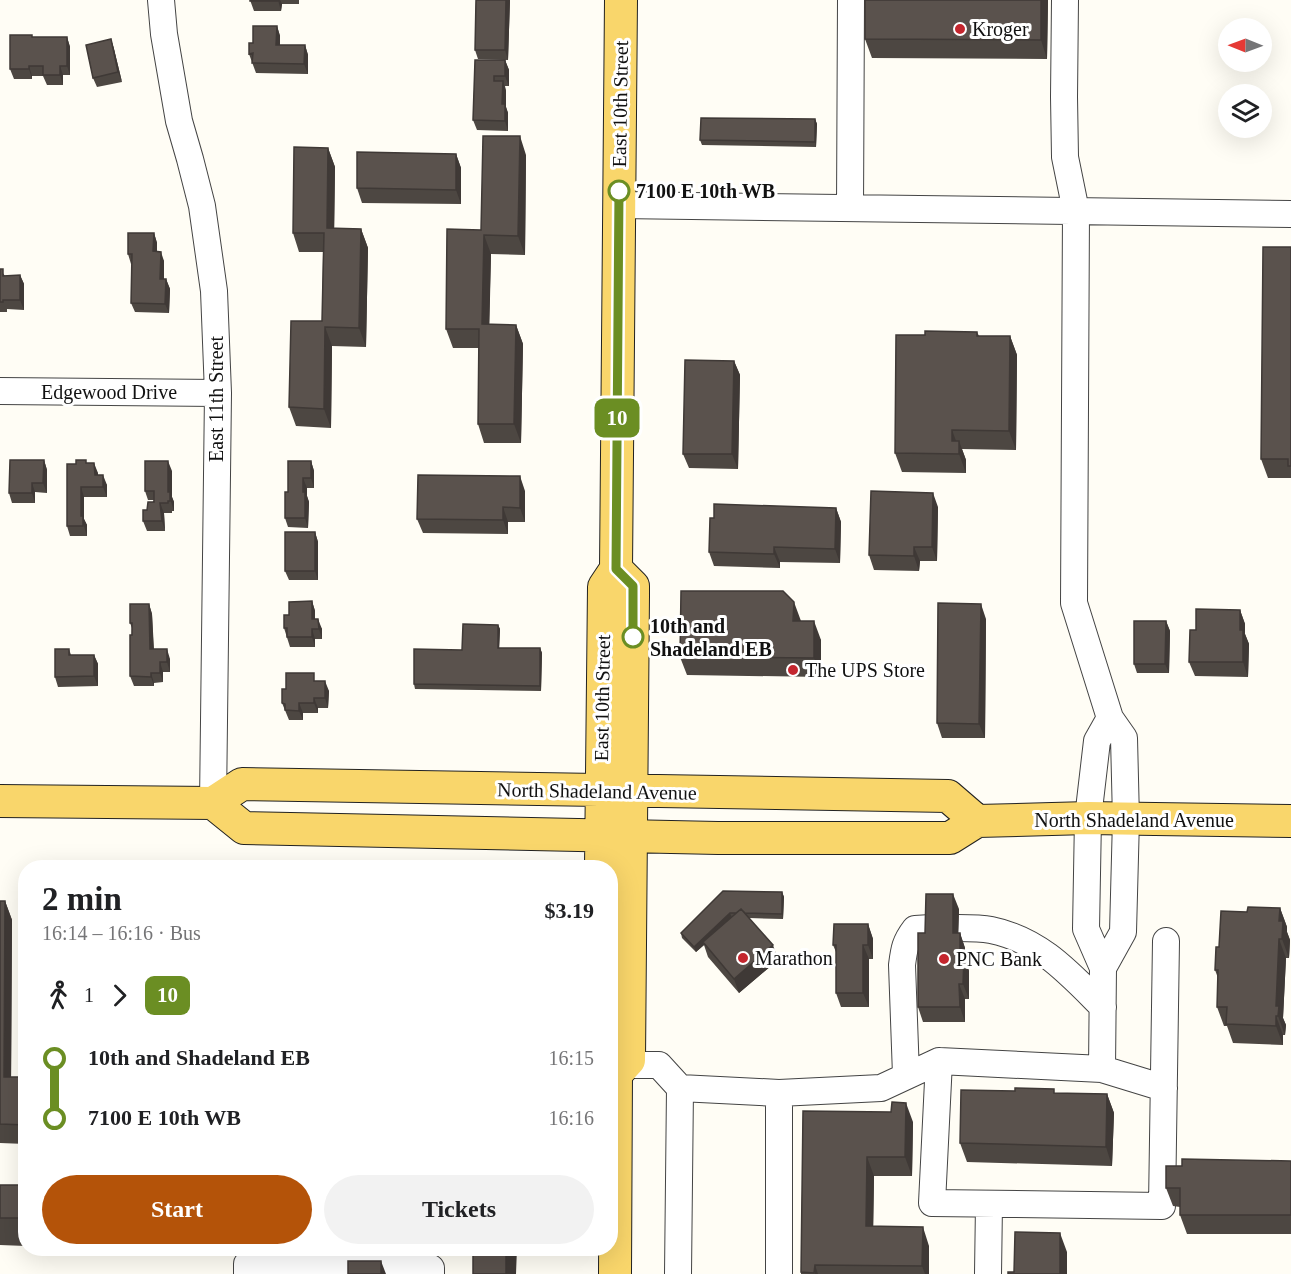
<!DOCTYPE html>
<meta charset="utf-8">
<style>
:root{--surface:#fff;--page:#f2f2f2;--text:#202124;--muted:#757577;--accent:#b45309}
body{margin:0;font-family:"Times New Roman",serif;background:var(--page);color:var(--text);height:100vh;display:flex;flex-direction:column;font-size:22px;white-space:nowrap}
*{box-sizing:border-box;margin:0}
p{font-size:20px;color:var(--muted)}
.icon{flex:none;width:33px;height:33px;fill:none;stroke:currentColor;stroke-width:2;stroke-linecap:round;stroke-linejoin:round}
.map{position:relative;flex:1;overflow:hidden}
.panel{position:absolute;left:18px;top:860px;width:600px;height:396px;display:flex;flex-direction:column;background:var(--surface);border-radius:24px;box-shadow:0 6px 24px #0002}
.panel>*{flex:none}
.badge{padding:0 12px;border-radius:9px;font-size:21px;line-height:39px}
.needle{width:39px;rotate:271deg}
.controls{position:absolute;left:1218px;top:18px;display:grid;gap:12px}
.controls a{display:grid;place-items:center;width:54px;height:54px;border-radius:50%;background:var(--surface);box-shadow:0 6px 24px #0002;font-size:30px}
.map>.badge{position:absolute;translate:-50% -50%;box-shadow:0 0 0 3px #fff}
.legs{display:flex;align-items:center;gap:9px;height:66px;padding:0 24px;font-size:20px}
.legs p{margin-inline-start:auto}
.headline{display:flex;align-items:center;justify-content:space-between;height:102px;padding:0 24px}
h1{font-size:33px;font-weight:600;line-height:45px}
.button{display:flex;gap:12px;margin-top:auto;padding:12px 24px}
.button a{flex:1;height:69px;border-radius:36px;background:var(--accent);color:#fff;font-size:24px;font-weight:600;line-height:69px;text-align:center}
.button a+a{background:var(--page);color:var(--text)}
ul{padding:0 24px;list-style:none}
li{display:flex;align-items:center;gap:21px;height:60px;font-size:22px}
li i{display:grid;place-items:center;width:9px;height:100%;margin:0 8px;background:currentColor}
li i::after{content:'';width:15px;height:15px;margin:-8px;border:4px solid;border-radius:50%;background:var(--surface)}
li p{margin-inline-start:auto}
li:first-child i{background:linear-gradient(#0000 50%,currentColor 0)}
li:last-child i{background:linear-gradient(currentColor 50%,#0000 0)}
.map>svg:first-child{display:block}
</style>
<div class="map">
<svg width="1291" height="1274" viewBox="0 0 1291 1274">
<rect width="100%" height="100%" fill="#fffdf5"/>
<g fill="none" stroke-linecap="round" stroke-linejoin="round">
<defs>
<path id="minor" d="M161 0 164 34 179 121 190 159 202 206 214 291 218 393 213 803
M1065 0 1064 97 1065 157 1076 211 1074 603 1110 718
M619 205 1291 214
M850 208 851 0
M0 391 218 393
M958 928C969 928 981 928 991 930 1040 940 1069 973 1103 1007
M939 1061 932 1203 1162 1206 1166 941
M624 1065H659L680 1088 678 1274
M1102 1069 1164 1088
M906 1075 902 965C904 949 905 942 915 929L931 928
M680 1088 779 1093 881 1088 939 1061 1102 1069 1103 968 1086 929 1088 818 1097 741 1110 718 1124 738 1126 819 1123 932 1103 968
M247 1274V1264L431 1268V1274
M779 1274V1093
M988 1274 989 1204"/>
<path id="major" d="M0 801 213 803 242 784 948 796 977 821
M213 803 244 828 718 838H950L977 821 1088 818 1291 821
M601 867 604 587 616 569 621 0
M615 1274 616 1074 629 1060 633 595V586L616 569"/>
</defs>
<use href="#minor" stroke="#444" stroke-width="28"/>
<use href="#major" stroke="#222" stroke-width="34"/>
<use href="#minor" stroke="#fff" stroke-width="26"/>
<use href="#major" stroke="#f9d66b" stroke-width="32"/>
</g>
<path fill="#4d4742" d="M250 0H299V4H282L281 11H254Z
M476 0H510L508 60 478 59 475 50Z
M865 0H1048L1047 59 872 58 865 39Z
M277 26 280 36V45H305L308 55V74L256 73 249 54 253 43Z
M33 37H67L70 47V75H63V85H47L43 76H32V79H14L10 69Z
M111 39 114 49 122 82 97 87 93 78Z
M475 60H505L509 70V86H505L506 91V107L508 113V131L477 130 473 120Z
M815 119 817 124 816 147 702 145 700 140Z
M328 148 335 167 334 228 361 229 368 248 366 347 332 346 331 428 296 426 289 407 322 321 323 252H299L293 233Z
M456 154 461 168V204L362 203 357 188Z
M526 155 525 255 491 254 489 324 516 325 523 344 521 443H484L478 424 479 348H453L446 329 481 230Z
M154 233 157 243V251L164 261V279H166L170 289 169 313 135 312 131 303 132 264H131L128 254Z
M1291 247V478H1268L1261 459Z
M0 269 5 276 20 275 24 284V310L7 309V312H0Z
M977 332 979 336H1010L1017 355 1016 450 962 449 966 460V473L902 472 895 453 925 335Z
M734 361 740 375 738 469 689 468 683 454Z
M44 460 47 470V493L35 492V503H12L9 493Z
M311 461 314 471V488H307V496L309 502 308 528 288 527 285 518 288 492Z
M87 463 98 473V475L107 485V497H84V519L87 525V536H70L67 526Z
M172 471V497L174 502V511H172V513H164L165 531H147L143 521 147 510 154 500H148L145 491Z
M525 491V522H508V534L423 533 417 519Z
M938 507 937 561H920L919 571 874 570 869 555Z
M836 508 841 522 840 563 780 562V568L714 566 709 552Z
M315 532 318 542V580H289L285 571Z
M312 601 315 611V619L322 629V639H315V647H290L284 628 289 615Z
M149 604 152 614 154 649 170 659V672H163V682L154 683V686H134L130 676 132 628 130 623Z
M1240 610 1245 624V634L1249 644 1248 677 1195 676 1189 662 1196 630Z
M986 619 985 738H942L937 723Z
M801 621 821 640V677L687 675 680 657Z
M1166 621 1170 631 1169 673H1137L1134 664Z
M498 625 500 629 499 648H540L542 653 541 691 415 689 414 684Z
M69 649 71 655H94L98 664V686L58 687 55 677Z
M317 681 329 691 328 708H318V713H303V720H289L282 703 286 689Z
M782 892 784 897 783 919 749 918 778 960 739 993 708 957 704 945 696 952 682 938 681 933Z
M0 901H5L12 920 11 1077H26V1144L0 1143Z
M1280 908 1287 927V932L1290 940 1289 958H1286L1283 1018 1286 1025 1285 1035H1283V1045L1233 1043 1227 1026H1224L1217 1007 1218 978 1215 970 1219 947 1247 912Z
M959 909 958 933H960L965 948V959L969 971V999H965V1022H923L918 1007 925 933Z
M868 924 873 939V959H869V1007H841L836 993V952L833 945Z
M1056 1093 1107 1094 1114 1113 1112 1166 967 1162 960 1143Z
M803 1111 913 1122 912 1176H874L873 1227 929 1246V1274H801Z
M1291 1161V1234H1187L1180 1215V1207L1173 1206 1166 1188 1182 1166Z
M0 1185H26V1246L0 1245Z
M48 1248H110V1251L49 1250Z"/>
<path fill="#3f3936" d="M278 0H280L282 4 281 11Z
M506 0H510L508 60 505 50Z
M1041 0H1048L1047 59 1041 40Z
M277 26 280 36V55L276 45Z
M67 37 70 47V75L67 66Z
M111 39 114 49 122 82 118 72Z
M305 45 308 55V74L304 64Z
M505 60 509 70V86L505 76Z
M29 66 32 76V79L29 69Z
M60 66 63 75V85L60 75Z
M503 81 506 91V107L508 113V131L505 121 502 104Z
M815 119 817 124 816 147 815 142Z
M520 136 526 155 525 255 518 236Z
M328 148 335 167 334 247 327 228Z
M456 154 461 168V204L456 190Z
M361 229 368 248 366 347 359 328Z
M154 233 157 243V261L153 251Z
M484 235 491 254 489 343 482 324Z
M161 252 164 261V288L160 279Z
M20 275 24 284V310L20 300Z
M166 279 170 289 169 313 165 304Z
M516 325 523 344 521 443 514 424Z
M325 327 332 346 331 428 324 409Z
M1010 336 1017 355 1016 450 1009 431Z
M734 361 740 375 738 469 732 454Z
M952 430 959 449V441L966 460V473L959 454 952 441Z
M44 460 47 470V493L43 483Z
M168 461 172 471V497L174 502V511L168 492Z
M311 461 314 471V488L311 478Z
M94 463 98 473V485L95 475Z
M103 475 107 485V497L103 487Z
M520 476 525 491V522L520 508Z
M303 478 307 488V496L309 502 308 528 305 518Z
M32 483 35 492V503L32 493Z
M81 487 84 497V519L87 525V536L81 516Z
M933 493 938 507 937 561 932 547Z
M160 503 164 513 165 531 162 521Z
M503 507 508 522V534L503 520Z
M836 508 841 522 840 563 835 549Z
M315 532 318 542V580L315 571Z
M774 547 780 562V568L774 554Z
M914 547 920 561 919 571 914 556Z
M312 601 315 611V629L312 619Z
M794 602 801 621H793Z
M149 604 152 614 154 659 150 649Z
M981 604 986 619 985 738 979 724Z
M1240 610 1245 624V634L1249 644 1248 677 1243 662 1240 630Z
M318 619 322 629V639L319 629Z
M814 621 821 640V677L814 658Z
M1166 621 1170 631 1169 673 1165 664Z
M498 625 500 629 499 652 498 648Z
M312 629 315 639V647L312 637Z
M540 648 542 653 541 691 540 686Z
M167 649 170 659V672L167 662Z
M94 655 98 664V686L94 676Z
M160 662 163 672V682L160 673Z
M151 673 154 683V686L151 677Z
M325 681 329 691 328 708 325 698Z
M314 698 318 708V713L314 703Z
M299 703 303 713V720L299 711Z
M782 892 784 897 783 919 782 914Z
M953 894 959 909 958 947 953 933Z
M5 901 12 920 11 1096 4 1077Z
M1280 908 1287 927V932L1290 940 1289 958 1282 939 1279 921Z
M730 913 732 918 703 942 704 945 696 952 694 947Z
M868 924 873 939V959L868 945Z
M960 933 965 948V959L969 971V999L963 984 960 957Z
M1279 939 1286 958 1283 1018 1286 1025 1285 1035 1278 1016 1276 1006Z
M773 945 778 960 739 993 734 979Z
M863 945 869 959V1007L863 993Z
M959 984 965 999V1022L960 1007Z
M1276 1016 1283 1035V1045L1276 1026Z
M1107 1094 1114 1113 1112 1166 1106 1147Z
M906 1103 913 1122 912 1176 905 1157Z
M867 1157 874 1176 873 1245 866 1226Z
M923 1227 929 1246V1274H925L922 1266Z
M1060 1233 1067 1252V1274H1060Z
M506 1248H517L516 1274H506Z
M381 1261 386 1274H381Z
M815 1265 818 1274H815Z"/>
<path fill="#5a524d" stroke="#3f3936" stroke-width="1.5" d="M250 0H278V1H250Z
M476 0H506L505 50H475Z
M865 0H1041V40L865 39Z
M253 26H277L276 45H305L304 64 252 63 253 53 249 54V43H253Z
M10 35H32V37H67V66H60V75H43V66H29V69H10Z
M111 39 118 72 93 78 86 45Z
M475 60H505V76H494V81H503L502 104H505V121L473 120Z
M701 118 815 119V142L700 140Z
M483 136H520L518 236 484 235 482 324 516 325 514 424H478L479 329H446L447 229 481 230Z
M294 147 328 148 327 228 361 229 359 328 325 327 324 409 289 407 291 321H322L324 233H293Z
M357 152 456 154V190L357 188Z
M128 233H154L153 251 161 252 160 279H166L165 304 131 303 132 254H128Z
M1263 247H1291V466H1288V459H1261Z
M0 269H3V276L20 275V300H3V302H0Z
M925 331 977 332V336H1010L1009 431 952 430V441H959V454L895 453 896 335H925Z
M685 360 734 361 732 454H683Z
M10 460H44L43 483H32V493H9Z
M76 460H86V463H94L95 475H103V487H81V516H83V526H67V464H76Z
M145 461H168V492H170V501H168V503H160L162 521H143V510H147L148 502H154V491H145Z
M288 461H311V478H303V492H305V518H285V492H288Z
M418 475 520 476V508L503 507V520L417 519Z
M871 491 933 493 932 547H914V556L869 555Z
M714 504 836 508 835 549 774 547V554L709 552 710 518H714Z
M285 532H315V571H285Z
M681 591H783L794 602 793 621H814V658L680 657Z
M312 601V619H318L319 629H312V637H287V628H284V615H289V602Z
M938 603 981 604 979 724 937 723Z
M130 604H149L150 649H167V662H160V673H151V677L130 676V635H132V623H130Z
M1196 609 1240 610V630H1243V662H1189L1190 630H1196Z
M1134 621H1166L1165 664H1134Z
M463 624 498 625V648H540V686L414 684V649L462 650Z
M55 649H69V655H94V676L55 677Z
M286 673H314V681H325V698H314V703H299V711L285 710V704L282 703V689H286Z
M723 891 782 892V914L745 913 741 909 736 913H730L694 947 681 933Z
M926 894H953V933H960V957H964L963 984H959L960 1007H918V933H925Z
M0 901H5L4 1077H26V1125L0 1124Z
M1248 907 1280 908 1279 921H1283L1282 939H1279L1276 1006H1279L1278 1016H1276V1026L1226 1024 1227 1007H1217L1218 970H1215L1216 947H1219L1221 911 1247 912Z
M741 909 773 945 734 979 703 942Z
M834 924H868V945H863V993H836V945H833Z
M1015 1088 1054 1089V1093L1107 1094 1106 1147 960 1143 961 1090 1015 1091Z
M892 1102 906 1103 905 1157H867L866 1226 923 1227 922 1266 815 1265 814 1273 801 1272 803 1111 891 1112Z
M1182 1159 1291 1161V1215H1180V1188H1166V1166H1182Z
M0 1185H26V1218H0Z
M1015 1232 1060 1233V1274H1008V1272H1014Z
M471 1248H506V1274H473V1251H471Z
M348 1261H381V1274H348Z"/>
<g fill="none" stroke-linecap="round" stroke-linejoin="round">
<defs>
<path id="line-1" d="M619 191 616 569 633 586V637"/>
</defs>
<use href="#line-1" stroke="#fff" stroke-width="14"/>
<use href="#line-1" stroke="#6b8e23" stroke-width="9"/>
</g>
<g fill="#c4262e" stroke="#fff" stroke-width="2">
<circle cx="960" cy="29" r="6"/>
<circle cx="793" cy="670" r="6"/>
<circle cx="743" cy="958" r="6"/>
<circle cx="944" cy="959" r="6"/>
</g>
<g fill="#fff" stroke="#6b8e23" stroke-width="3">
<circle cx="619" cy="191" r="10"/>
<circle cx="633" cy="637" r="10"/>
</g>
<g text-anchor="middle" stroke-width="6" stroke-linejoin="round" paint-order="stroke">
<g font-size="20" fill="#111" stroke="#fff" text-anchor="start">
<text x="972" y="36">Kroger</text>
<text x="805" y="677">The UPS Store</text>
<text x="755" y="965">Marathon</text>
<text x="956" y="966">PNC Bank</text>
</g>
<g font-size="20" fill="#111" stroke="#fff">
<text transform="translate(620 104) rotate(-89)" y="7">East 10th Street</text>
<text x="109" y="399">Edgewood Drive</text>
<text transform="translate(216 399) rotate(-90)" y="7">East 11th Street</text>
<text transform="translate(602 698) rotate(-89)" y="7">East 10th Street</text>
<text transform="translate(597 791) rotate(1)" y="7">North Shadeland Avenue</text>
<text x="1134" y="827">North Shadeland Avenue</text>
</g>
<g font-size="20" font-weight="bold" fill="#111" stroke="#fff" text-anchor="start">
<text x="636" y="198">7100 E 10th WB</text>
<text x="650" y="633">10th and<tspan x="650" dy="23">Shadeland EB</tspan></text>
</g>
</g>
</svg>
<div class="controls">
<a><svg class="needle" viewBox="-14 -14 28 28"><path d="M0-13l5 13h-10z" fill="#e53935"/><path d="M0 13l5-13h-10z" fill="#757577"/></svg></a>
<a><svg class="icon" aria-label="layers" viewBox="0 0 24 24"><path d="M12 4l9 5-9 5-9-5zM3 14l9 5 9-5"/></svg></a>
</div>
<b class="badge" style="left:617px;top:418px;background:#6b8e23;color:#fff">10</b>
<section class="panel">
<div class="headline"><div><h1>2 min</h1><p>16:14 – 16:16 · Bus</p></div><b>$3.19</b></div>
<div class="legs"><svg class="icon" aria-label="walk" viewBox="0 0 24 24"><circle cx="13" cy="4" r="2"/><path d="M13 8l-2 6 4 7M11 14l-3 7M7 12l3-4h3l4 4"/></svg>1<svg class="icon" aria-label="forward" viewBox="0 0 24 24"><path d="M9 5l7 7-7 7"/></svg><b class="badge" style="background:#6b8e23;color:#fff">10</b></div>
<ul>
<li><i style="color:#6b8e23"></i><b>10th and Shadeland EB</b><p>16:15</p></li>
<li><i style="color:#6b8e23"></i><b>7100 E 10th WB</b><p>16:16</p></li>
</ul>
<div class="button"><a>Start</a><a>Tickets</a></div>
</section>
</div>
